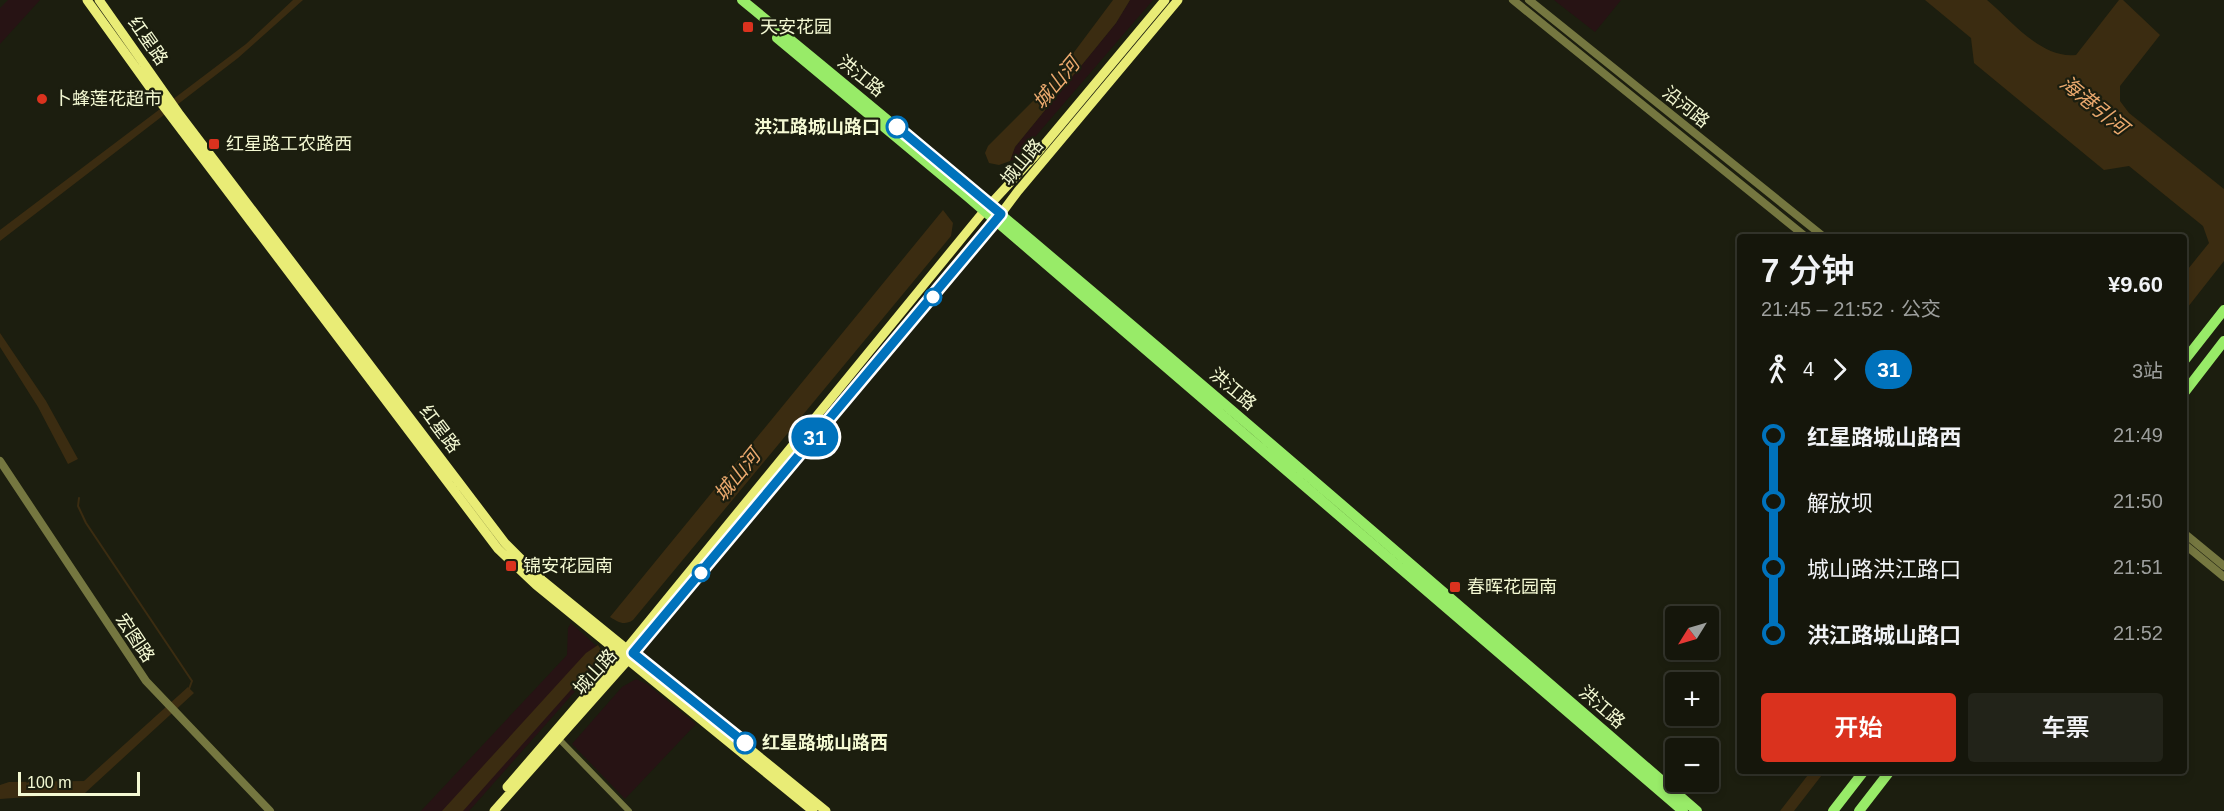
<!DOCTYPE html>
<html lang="zh">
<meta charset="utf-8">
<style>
:root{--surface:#15160b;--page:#222319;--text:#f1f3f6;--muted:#9d9f9d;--line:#34352c;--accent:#da321e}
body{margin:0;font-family:Arial,"Noto Sans SC",sans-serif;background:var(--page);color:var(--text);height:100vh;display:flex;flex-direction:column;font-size:22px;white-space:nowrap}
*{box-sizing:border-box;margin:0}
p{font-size:20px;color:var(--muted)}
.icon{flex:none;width:33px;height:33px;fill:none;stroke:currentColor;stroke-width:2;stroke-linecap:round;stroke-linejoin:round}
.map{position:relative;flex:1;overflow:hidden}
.panel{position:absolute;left:1737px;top:234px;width:450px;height:540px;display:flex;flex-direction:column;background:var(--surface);border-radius:6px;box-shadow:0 3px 9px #0003,0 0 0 2px var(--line)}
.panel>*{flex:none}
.badge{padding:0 12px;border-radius:20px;font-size:21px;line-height:39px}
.needle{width:39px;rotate:233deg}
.tools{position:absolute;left:1665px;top:606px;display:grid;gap:12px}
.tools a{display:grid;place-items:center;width:54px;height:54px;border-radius:6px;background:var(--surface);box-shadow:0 3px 9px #0003,0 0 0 2px var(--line);font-size:30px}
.scale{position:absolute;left:18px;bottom:15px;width:122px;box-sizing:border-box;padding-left:6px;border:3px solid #f4f9d3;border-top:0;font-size:16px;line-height:21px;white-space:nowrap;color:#f4f9d3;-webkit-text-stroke:4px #1c1e0f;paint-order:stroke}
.map>.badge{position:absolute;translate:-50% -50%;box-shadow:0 0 0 3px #fff}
.legs{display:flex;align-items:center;gap:9px;height:66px;padding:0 24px;font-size:20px}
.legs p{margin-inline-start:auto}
.summary{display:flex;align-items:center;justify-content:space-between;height:102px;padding:0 24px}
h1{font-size:33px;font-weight:600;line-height:45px}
.button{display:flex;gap:12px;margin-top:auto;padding:12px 24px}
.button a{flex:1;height:69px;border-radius:6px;background:var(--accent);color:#fff;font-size:24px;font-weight:600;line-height:69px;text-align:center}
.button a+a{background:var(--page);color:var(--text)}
ul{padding:0 24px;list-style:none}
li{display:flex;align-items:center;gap:21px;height:66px;font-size:22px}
li i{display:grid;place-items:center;width:9px;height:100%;margin:0 8px;background:currentColor}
li i::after{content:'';width:15px;height:15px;margin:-8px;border:4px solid;border-radius:50%;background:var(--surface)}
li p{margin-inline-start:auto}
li:first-child i{background:linear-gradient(#0000 50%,currentColor 0)}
li:last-child i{background:linear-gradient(currentColor 50%,#0000 0)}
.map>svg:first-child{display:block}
</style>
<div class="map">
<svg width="2224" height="811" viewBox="0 0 2224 811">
<rect width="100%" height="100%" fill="#1c1e0f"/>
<path fill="#271314" d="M8 0H40L0 44V8Z
M1130 0H1153L1016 159 1010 161 1015 147 1116 23Z
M1554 0H1621L1595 32Z
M571 623 602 651 594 670 469 811H421L567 655 568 628Z
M636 679 647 684 696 724 625 799 572 744 622 687Z"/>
<path fill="#3b2c11" d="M293 0H303L238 58 0 241V230L246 44Z
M1113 0H1130L1116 23 1015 147 1010 161 999 165 989 163 985 153 988 146 1051 83Z
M1925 0H1987C2012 21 2041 59 2076 55L2119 0H2123L2160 35 2120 86V101L2129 113 2224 189V261L2184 312V274L2209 243 2203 226 2129 166 2104 170 1974 63 1971 38Z
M943 210 953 223 951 236 633 620C624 626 618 622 610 617Z
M0 333 46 401 78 459 68 464 38 407 0 347Z
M598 645 602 651 601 656 463 811H442L586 653Z
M188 687 194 693 85 793 0 799V785L9 782 84 781Z
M1811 771H1825L1794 811H1780Z"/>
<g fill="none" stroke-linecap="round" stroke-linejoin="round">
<path stroke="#3b2c11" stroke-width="2" d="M79 498 78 506 86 523 192 681 189 689"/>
<path stroke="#757740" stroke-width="6" d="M558 738 629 811"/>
<path stroke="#757740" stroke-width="8" d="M1513 0 1806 237
M1529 0 1824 237
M0 461 146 681 270 811
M2184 533 2224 566
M2184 544 2224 577"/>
<path stroke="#e9ec76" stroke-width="9" d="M87 0 161 103 498 549 536 585 813 811
M99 0 180 115 505 543 542 580 826 811
M507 787 627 648 984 211 1033 158 1165 0
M494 811 628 660 980 242 1018 191 1178 0"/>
<path stroke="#98eb68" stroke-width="10" d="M742 0C1065 264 1381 538 1697 811
M777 38 968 197 1683 811
M2184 361 2224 310
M2184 393 2224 341
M1833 811 1864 771
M1859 811 1890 771"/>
</g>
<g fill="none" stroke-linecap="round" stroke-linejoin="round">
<defs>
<path id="line-1" d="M745 743 633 653 1001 214 897 127"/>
</defs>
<use href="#line-1" stroke="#fff" stroke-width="14"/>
<use href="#line-1" stroke="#0072bc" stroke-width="9"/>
</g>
<g fill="#da321e" stroke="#1c1e0f" stroke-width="2">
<rect x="742" y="21" width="12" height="12" rx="3"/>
<circle cx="42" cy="99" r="6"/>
<rect x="208" y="138" width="12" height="12" rx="3"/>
<rect x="505" y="560" width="12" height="12" rx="3"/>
<rect x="1449" y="581" width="12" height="12" rx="3"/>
</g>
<g fill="#fff" stroke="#0072bc" stroke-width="3">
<circle cx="897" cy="127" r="10"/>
<circle cx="933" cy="297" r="8"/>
<circle cx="701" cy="573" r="8"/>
<circle cx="745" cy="743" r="10"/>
</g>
<g text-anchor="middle" stroke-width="4.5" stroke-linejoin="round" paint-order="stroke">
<g font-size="18" fill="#f4f9d3" stroke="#1c1e0f" text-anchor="start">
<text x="760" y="33">天安花园</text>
<text x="54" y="105">卜蜂莲花超市</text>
<text x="226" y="150">红星路工农路西</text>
<text x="523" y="572">锦安花园南</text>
<text x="1467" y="593">春晖花园南</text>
</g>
<g font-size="18" fill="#f4f9d3" stroke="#1c1e0f">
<text transform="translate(148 41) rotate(55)" y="6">红星路</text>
<text transform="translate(861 76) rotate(39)" y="6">洪江路</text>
<text transform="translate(1686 107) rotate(39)" y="6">沿河路</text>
<text transform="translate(1022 162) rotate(-50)" y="6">城山路</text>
<text transform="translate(1233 389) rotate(40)" y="6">洪江路</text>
<text transform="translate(440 429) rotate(53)" y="6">红星路</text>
<text transform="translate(135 638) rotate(56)" y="6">宏图路</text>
<text transform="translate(595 672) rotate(-48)" y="6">城山路</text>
<text transform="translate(1602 707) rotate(41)" y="6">洪江路</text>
</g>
<g font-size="18" font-weight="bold" fill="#f4f9d3" stroke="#1c1e0f" text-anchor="end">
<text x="880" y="133">洪江路城山路口</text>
<text x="762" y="749" text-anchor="start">红星路城山路西</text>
</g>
<g font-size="20" font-style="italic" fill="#eba96e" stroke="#1c1e0f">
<text transform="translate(1056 83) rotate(-50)" y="7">城山河</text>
<text transform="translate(2094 105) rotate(39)" y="7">海港引河</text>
<text transform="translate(737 475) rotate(-51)" y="7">城山河</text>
</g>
</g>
</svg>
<div class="tools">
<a><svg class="needle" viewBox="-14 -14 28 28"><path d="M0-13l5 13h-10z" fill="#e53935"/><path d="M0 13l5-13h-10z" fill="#9d9f9d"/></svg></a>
<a>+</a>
<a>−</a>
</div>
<div class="scale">100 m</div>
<b class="badge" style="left:815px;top:437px;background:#0072bc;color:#fff">31</b>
<section class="panel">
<div class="summary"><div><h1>7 分钟</h1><p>21:45 – 21:52 · 公交</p></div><b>¥9.60</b></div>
<div class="legs"><svg class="icon" aria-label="walk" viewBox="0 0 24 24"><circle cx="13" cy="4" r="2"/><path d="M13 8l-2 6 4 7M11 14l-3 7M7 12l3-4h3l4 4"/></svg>4<svg class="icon" aria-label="forward" viewBox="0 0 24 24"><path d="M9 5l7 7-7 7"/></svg><b class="badge" style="background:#0072bc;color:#fff">31</b><p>3站</p></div>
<ul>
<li><i style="color:#0072bc"></i><b>红星路城山路西</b><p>21:49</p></li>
<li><i style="color:#0072bc"></i><span>解放坝</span><p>21:50</p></li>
<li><i style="color:#0072bc"></i><span>城山路洪江路口</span><p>21:51</p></li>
<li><i style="color:#0072bc"></i><b>洪江路城山路口</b><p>21:52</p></li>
</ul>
<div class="button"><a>开始</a><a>车票</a></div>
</section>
</div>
